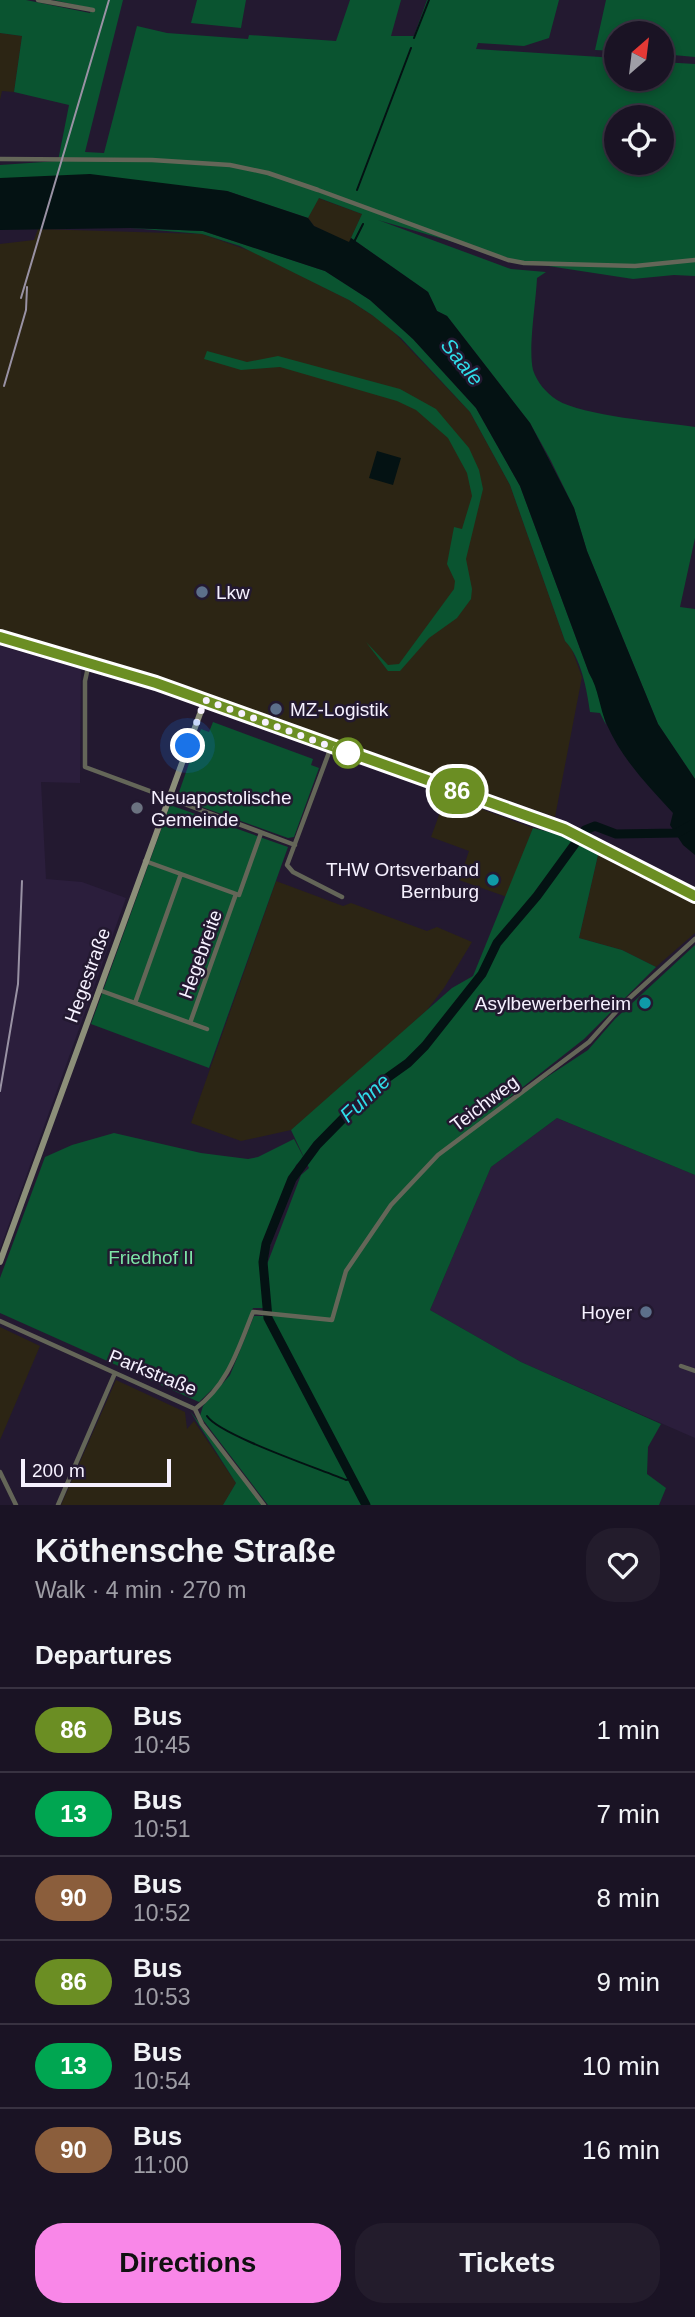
<!DOCTYPE html>
<meta charset="utf-8">
<style>
:root{--surface:#1a1324;--page:#231c2c;--text:#f1f3f6;--muted:#9f9ea6;--line:#383241;--accent:#f987e8}
body{margin:0;font-family:Arial,sans-serif;background:var(--page);color:var(--text);height:100vh;display:flex;flex-direction:column;font-size:26px;white-space:nowrap}
*{box-sizing:border-box;margin:0}
p{font-size:23px;color:var(--muted)}
.icon{flex:none;width:38px;height:38px;fill:none;stroke:currentColor;stroke-width:2;stroke-linecap:round;stroke-linejoin:round}
.map{position:relative;height:1505px;overflow:hidden}
.sheet{display:flex;flex-direction:column;background:var(--surface);flex:1}
.sheet>*{flex:none}
.badge{padding:0 14px;border-radius:23px;font-size:24px;line-height:46px}
.needle{width:46px;rotate:28deg}
.fabs{position:absolute;left:604px;top:21px;display:grid;gap:14px}
.fabs a{display:grid;place-items:center;width:70px;height:70px;border-radius:50%;background:var(--surface);box-shadow:0 4px 10px #0003,0 0 0 2px var(--line);font-size:35px}
.scale{position:absolute;left:21px;bottom:18px;width:150px;box-sizing:border-box;padding-left:7px;border:4px solid #f6f1ff;border-top:0;font-size:19px;line-height:24px;white-space:nowrap;color:#f6f1ff;-webkit-text-stroke:5px #231930;paint-order:stroke}
.you{position:absolute;width:35px;height:35px;margin:-18px;border:5px solid #fff;border-radius:50%;background:#1a73e8;box-shadow:0 0 0 10px #1a73e833}
.map>.badge{position:absolute;translate:-50% -50%;box-shadow:0 0 0 4px #fff}
h2{padding:0 35px;font-size:26px;line-height:63px}
.round{display:grid;place-items:center;flex:none;width:74px;height:74px;border-radius:28px;background:var(--page)}
.summary{display:flex;align-items:center;justify-content:space-between;height:119px;padding:0 35px}
h1{font-size:33px;font-weight:800;line-height:52px}
.cta{display:flex;gap:14px;margin-top:auto;padding:14px 35px}
.cta a{flex:1;height:80px;border-radius:28px;background:var(--accent);color:#111;font-size:28px;font-weight:800;line-height:80px;text-align:center}
.cta a+a{background:var(--page);color:var(--text)}
ul{padding:0;list-style:none}
li{display:flex;align-items:center;gap:21px;height:84px;padding:0 35px;border-top:2px solid var(--line)}
li div{flex:1}
li b{display:block;font-size:26px}
li em{font-style:normal}
li .badge{min-width:77px;font-weight:700;text-align:center}
.map>svg:first-child{display:block}
</style>
<div class="map">
<svg width="695" height="1505" viewBox="0 0 695 1505">
<rect width="100%" height="100%" fill="#231930"/>
<path fill="#2b1e3c" d="M0 646 81 669 80 783 41 782 46 879 82 882 126 898 0 1249Z
M557 1118 695 1175V1438L521 1362 430 1310 491 1167Z"/>
<path fill="#2c2514" d="M0 33 22 36 14 92 2 91 0 100Z
M318 198 362 214 349 243 314 226 308 218Z
M38 229 202 234 256 253 349 300 387 325 470 412 510 485 565 641 571 647 582 677 555 817 212 696 0 631V244L34 240Z
M446 796 533 828 507 897 459 880 469 851 431 837Z
M598 855 695 904V933L656 967 622 950 579 938Z
M276 881 343 906 351 903 427 931 437 927 472 942 444 988 427 1010 348 1082 291 1130 241 1141 191 1123Z
M0 1327 40 1346 0 1440Z
M116 1380 185 1412 187 1429 194 1421 236 1483 223 1505H61Z"/>
<path fill="#0a5430" fill-rule="evenodd" d="M0 0H26L90 13 91 8 53 0H123L85 152 104 153 137 26 167 33 248 39 249 35 336 41 350 0H401L391 36H414L427 0H559L549 38 524 46 478 43 476 49 616 58V79H662V62L695 64V276L674 275 633 279 522 262 378 220 511 269 546 272 537 278C536 302 528 349 533 370 537 382 546 393 557 400 583 416 662 422 695 427V538L680 607 695 609V779L658 724 587 551 574 508 550 459 530 423 447 316 437 311 428 292 351 238 362 214 319 198 308 218 227 191 0 178V165L58 161 69 105 14 92 22 36 0 33ZM616 117H662V163H616Z
M197 0H246L241 28 191 23Z
M606 0H695V57L662 54V33H616V51L595 50Z
M131 228 203 231 325 271 370 300 413 339 476 408 520 486 589 673 597 687 606 725 600 713 590 712C587 690 581 657 565 641L510 485 470 412 401 338 372 315 349 300 240 246 202 234Z
M207 351 247 362 278 356 400 389 436 409 469 448 479 470 483 489 466 559 472 589 471 599 457 618 429 638 400 671H388L366 642 388 665 399 664 454 589 455 581 447 564 454 527 462 529 472 496 467 473 448 438 416 410 397 401 280 367 241 370 204 359Z
M213 722 313 759 311 765 319 768 294 837 288 838 177 798 201 729 209 732Z
M170 805 288 847 209 1068 91 1024Z
M533 828 565 836 598 855 579 938 622 950 656 967 584 1039 509 1098H515L588 1050 615 1019 695 945V1175L557 1118 491 1167 430 1310 521 1362 661 1424 648 1447 647 1474 666 1488 659 1505H364L274 1332 362 1505H268L200 1416 203 1406 230 1375 254 1316H265L266 1308H253L225 1377 199 1402 0 1313V1278L45 1157 72 1145 114 1133 201 1153 248 1159 258 1157 294 1139 304 1158 296 1165 264 1265 266 1280V1267L301 1175 309 1168 291 1130 452 988 473 976Z
M190 1411 263 1505H223L236 1483Z"/>
<path fill="#041213" d="M90 174 227 191 308 218 314 226 349 242 351 238 428 292 437 311 447 316 530 423 574 508 587 551 658 724 695 779V855L683 845 670 825 673 813C648 786 622 759 607 725 599 707 599 690 589 673L520 486 476 408 413 339 370 300 325 271 203 231 131 228 0 230V178Z
M377 451 401 458 393 485 369 478Z"/>
<g fill="none" stroke-linecap="round" stroke-linejoin="round">
<path stroke="#041213" stroke-width="2" d="M414 38 429 0
M357 190 411 48
M354 242 363 224
M207 1416C219 1435 320 1469 346 1480L352 1479"/>
<path stroke="#041213" stroke-width="9" d="M366 1505 268 1318 263 1262 266 1244 292 1179 317 1145 373 1088 408 1063 425 1046 482 974 497 943 537 896 585 830 595 826 616 834 677 833 695 823"/>
<path stroke="#646658" stroke-width="4.5" d="M38 0 93 10
M0 159 152 160 230 165 268 173 318 190 508 260 524 263 635 266 695 260
M89 663 85 681V767L295 845
M331 747 287 865 293 872 342 897
M145 861 239 895 261 833
M99 990 207 1029
M135 1003 181 874
M190 1023 236 894
M0 1321 195 1409C228 1385 238 1349 253 1312L332 1320 346 1271 391 1205 438 1155 589 1042 623 1004 695 939
M681 1366 695 1371
M195 1409 202 1424 264 1505
M0 1472 16 1505
M58 1505 115 1373"/>
<path stroke="#8c8f79" stroke-width="6" d="M0 637 156 683 564 829 695 896
M0 1262 205 700"/>
<path stroke="#9992a4" stroke-width="2" d="M21 298 109 0
M4 386 26 310 27 287
M0 1091 18 984 22 881"/>
</g>
<g fill="none" stroke-linecap="round" stroke-linejoin="round">
<defs>
<path id="line" d="M0 637 156 683 564 829 695 896"/>
</defs>
<use href="#line" stroke="#fff" stroke-width="16"/>
<use href="#line" stroke="#6b8e23" stroke-width="10"/>
<path stroke="#f6f1ff" stroke-width="7" stroke-dasharray="0 12.6" d="M188 746 205 700 348 753"/>
</g>
<g fill="#5c6f8a" stroke="#231930" stroke-width="2.5">
<circle cx="202" cy="592" r="7"/>
<circle cx="276" cy="709" r="7"/>
<circle cx="646" cy="1312" r="7"/>
</g>
<circle fill="#fff" stroke="#6b8e23" stroke-width="3.5" cx="348" cy="753" r="14"/>
<circle fill="#6b7280" stroke="#231930" stroke-width="2.5" cx="137" cy="808" r="7"/>
<g fill="#0f9aa8" stroke="#231930" stroke-width="2.5">
<circle cx="493" cy="880" r="7"/>
<circle cx="645" cy="1003" r="7"/>
</g>
<g text-anchor="middle" stroke-width="5" stroke-linejoin="round" paint-order="stroke">
<g font-size="19" fill="#f6f1ff" stroke="#231930" text-anchor="start">
<text x="216" y="599">Lkw</text>
<text x="290" y="716">MZ-Logistik</text>
<text x="151" y="804">Neuapostolische<tspan x="151" dy="22">Gemeinde</tspan></text>
<text x="479" y="876" text-anchor="end">THW Ortsverband<tspan x="479" dy="22">Bernburg</tspan></text>
<text x="631" y="1010" text-anchor="end">Asylbewerberheim</text>
<text x="632" y="1319" text-anchor="end">Hoyer</text>
</g>
<g font-size="19" fill="#f6f1ff" stroke="#231930">
<text transform="translate(200 954) rotate(-70)" y="7">Hegebreite</text>
<text transform="translate(87 975) rotate(-70)" y="7">Hegestraße</text>
<text transform="translate(484 1103) rotate(-37)" y="7">Teichweg</text>
<text transform="translate(153 1372) rotate(22)" y="7">Parkstraße</text>
</g>
<g font-size="19" fill="#7de5a7" stroke="#231930">
<text x="151" y="1264">Friedhof II</text>
</g>
<g font-size="21" font-style="italic" fill="#2fdce8" stroke="#231930">
<text transform="translate(462 362) rotate(51)" y="7">Saale</text>
<text transform="translate(365 1098) rotate(-43)" y="7">Fuhne</text>
</g>
</g>
</svg>
<div class="fabs">
<a><svg class="needle" viewBox="-14 -14 28 28"><path d="M0-13l5 13h-10z" fill="#e53935"/><path d="M0 13l5-13h-10z" fill="#9f9ea6"/></svg></a>
<a><svg class="icon" aria-label="locate" viewBox="0 0 24 24"><circle cx="12" cy="12" r="6"/><path d="M12 2v4M12 18v4M2 12h4M18 12h4"/></svg></a>
</div>
<div class="scale">200 m</div>
<div class="you" style="left:188px;top:746px"></div>
<b class="badge" style="left:457px;top:791px;background:#6b8e23;color:#fff">86</b>
</div>
<section class="sheet">
<div class="summary"><div><h1>Köthensche Straße</h1><p>Walk · 4 min · 270 m</p></div><a class="round"><svg class="icon" aria-label="heart" viewBox="0 0 24 24"><path d="M12 20l-8-8c-3-5 5-10 8-4 3-6 11-1 8 4z"/></svg></a></div>
<h2>Departures</h2>
<ul>
<li><span class="badge" style="background:#6b8e23;color:#fff">86</span><div><b>Bus</b><p>10:45</p></div><em>1 min</em></li>
<li><span class="badge" style="background:#00a651;color:#fff">13</span><div><b>Bus</b><p>10:51</p></div><em>7 min</em></li>
<li><span class="badge" style="background:#8b5e3c;color:#fff">90</span><div><b>Bus</b><p>10:52</p></div><em>8 min</em></li>
<li><span class="badge" style="background:#6b8e23;color:#fff">86</span><div><b>Bus</b><p>10:53</p></div><em>9 min</em></li>
<li><span class="badge" style="background:#00a651;color:#fff">13</span><div><b>Bus</b><p>10:54</p></div><em>10 min</em></li>
<li><span class="badge" style="background:#8b5e3c;color:#fff">90</span><div><b>Bus</b><p>11:00</p></div><em>16 min</em></li>
</ul>
<div class="cta"><a>Directions</a><a>Tickets</a></div>
</section>
